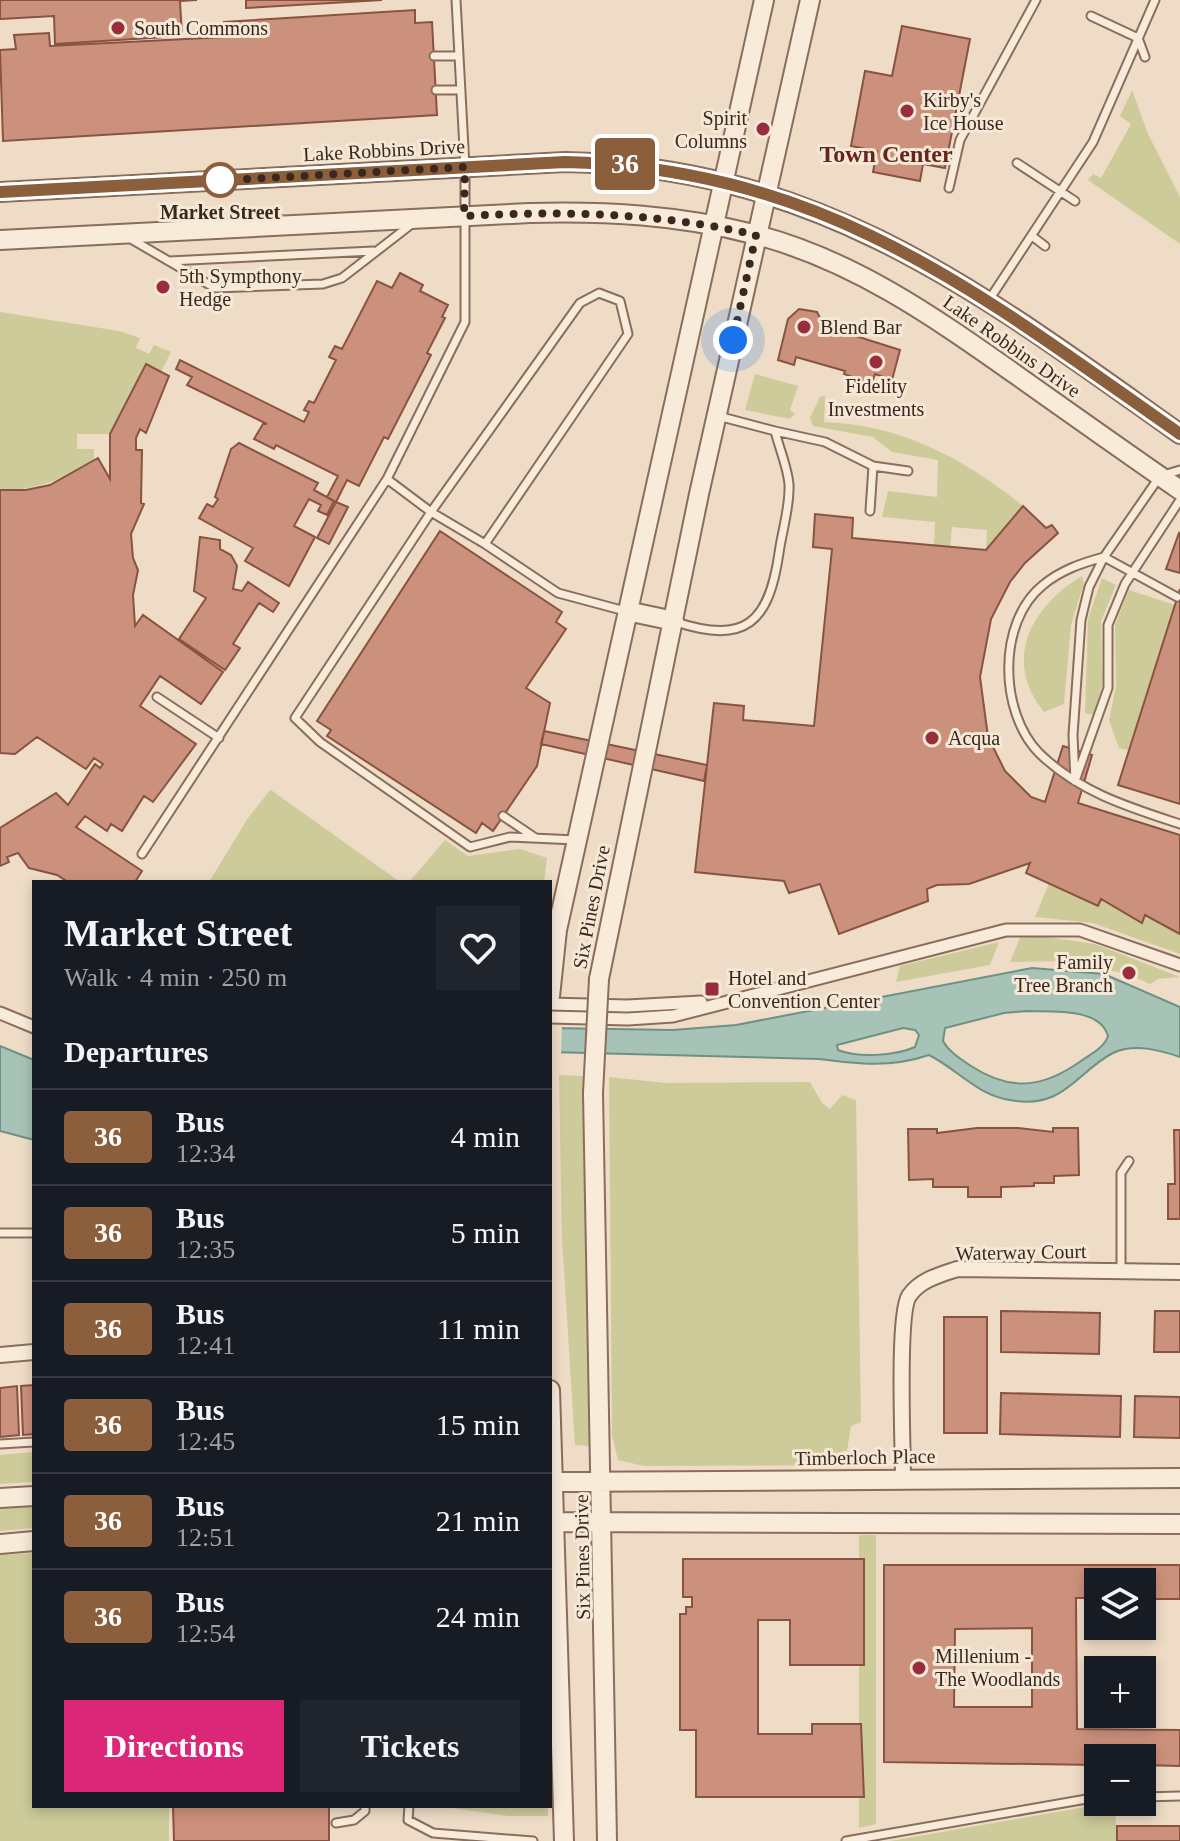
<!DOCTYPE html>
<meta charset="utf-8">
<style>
:root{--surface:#171b24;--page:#20242c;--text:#f1f3f6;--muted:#9ea1a6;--line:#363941;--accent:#db2777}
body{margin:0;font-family:Georgia,serif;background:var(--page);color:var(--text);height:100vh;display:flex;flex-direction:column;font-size:30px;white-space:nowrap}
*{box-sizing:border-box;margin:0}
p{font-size:26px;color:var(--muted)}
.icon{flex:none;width:44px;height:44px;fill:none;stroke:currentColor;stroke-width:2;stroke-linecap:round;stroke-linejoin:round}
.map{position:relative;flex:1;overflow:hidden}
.drawer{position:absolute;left:32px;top:880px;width:520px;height:928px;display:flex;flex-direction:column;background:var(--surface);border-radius:0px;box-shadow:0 4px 12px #0003}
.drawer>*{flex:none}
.badge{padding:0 16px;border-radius:6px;font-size:28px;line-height:52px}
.fabs{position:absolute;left:1084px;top:1568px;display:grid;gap:16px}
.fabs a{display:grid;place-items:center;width:72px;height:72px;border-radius:0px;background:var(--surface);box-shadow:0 4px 12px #0003;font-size:40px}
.you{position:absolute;width:40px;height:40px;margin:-20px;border:6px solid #fff;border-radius:50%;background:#1a73e8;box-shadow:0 0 0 12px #1a73e833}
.map>.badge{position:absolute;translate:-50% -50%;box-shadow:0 0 0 4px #fff}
h2{padding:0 32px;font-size:30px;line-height:72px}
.round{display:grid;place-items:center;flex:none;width:84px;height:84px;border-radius:0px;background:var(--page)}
.summary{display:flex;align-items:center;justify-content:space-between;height:136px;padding:0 32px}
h1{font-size:38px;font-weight:600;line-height:60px}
.cta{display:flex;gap:16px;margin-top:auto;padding:16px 32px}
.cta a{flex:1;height:92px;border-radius:0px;background:var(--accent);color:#fff;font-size:32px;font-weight:600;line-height:92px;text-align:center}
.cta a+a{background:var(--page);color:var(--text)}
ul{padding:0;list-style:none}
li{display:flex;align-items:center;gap:24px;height:96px;padding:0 32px;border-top:2px solid var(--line)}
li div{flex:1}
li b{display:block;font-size:30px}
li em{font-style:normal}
li .badge{min-width:88px;font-weight:700;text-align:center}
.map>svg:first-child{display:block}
</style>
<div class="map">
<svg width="1180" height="1841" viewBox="0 0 1180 1841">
<rect width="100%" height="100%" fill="#eedcc6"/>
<path fill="#cdcb9a" d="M1132 90 1148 134 1180 197V244L1088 180 1093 174 1101 178 1131 124 1120 116Z
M0 312 119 331 140 338 136 348 149 354 154 345 171 352 161 372 145 364 110 434H77V449H94V460C69 478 30 492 0 490Z
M755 374 798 386 790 410 795 414 790 419 745 410Z
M825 396 824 422C902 425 963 458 1023 506L986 550 987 530 952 527 950 547 934 545 935 522 882 517 888 491 937 497 938 460 892 452 873 437 813 426 810 418 820 397Z
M1082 576 1084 583 1071 625 1064 704 1044 712C1002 661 1031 606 1082 576Z
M1102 578 1116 585 1101 621 1102 685 1094 715 1085 713 1088 619Z
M1129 590 1175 605 1128 750 1119 748 1109 720 1116 687 1115 625Z
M271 789V790L400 882H209L248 818Z
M445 840 468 856 520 849 547 858 544 882H409Z
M1050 881 1097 906 1101 899 1142 923 1145 915 1176 931 1180 934V954L1093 923 1035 917Z
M1039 936 1095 944 1180 977 1158 979 1150 984 1134 977 1136 972 1125 968 1122 973 1065 961 1010 962 1020 938Z
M999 942 990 965 896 982 900 966Z
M559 1075 583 1076 590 1446 575 1445 562 1239Z
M609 1077 666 1083 810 1082 822 1103 830 1109 842 1095 856 1100 861 1422 851 1426 847 1451H843V1465L644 1466 618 1460 612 1436Z
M34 1452V1482L0 1484V1455Z
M34 1505V1528L0 1531V1508Z
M859 1535H876V1824L859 1828Z
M34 1553V1806H169V1841H0V1555Z
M1115 1805 1117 1841H890L1091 1806Z
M438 1806H548V1816H508Z"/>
<path fill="#a7c2b6" stroke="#6e9183" stroke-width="2" fill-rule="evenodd" d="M1032 968 1104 974 1180 1007V1057C1160 1050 1134 1043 1113 1053 1075 1073 1064 1110 1010 1100 977 1095 957 1069 929 1055 891 1068 857 1064 819 1059L550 1052V1028L673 1030 736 1025ZM1027 1011C1050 1012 1100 1007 1108 1036 1104 1048 1092 1053 1081 1061 1043 1088 1011 1092 971 1066 961 1059 949 1052 943 1041L945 1028 1004 1013ZM903 1028 915 1030 919 1035 915 1047C895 1056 858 1058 838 1050L837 1045Z
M0 1046 34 1060V1140L0 1131Z"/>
<path fill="#eedcc6" d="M550 1024 562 1025 561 1057 550 1056Z"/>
<path fill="#cc917c" stroke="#895341" stroke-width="2" fill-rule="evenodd" d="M0 0H197L180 1 182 36 55 44 54 16 0 19Z
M246 0H382L246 8Z
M415 10V23L432 22 437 115 3 141 0 50 16 49 14 35 49 33 50 46 225 37 224 22Z
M902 26 970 39 945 168 923 164 920 181 873 172 877 151 851 146 865 71 892 76Z
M400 273 423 285 420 291 448 305 442 317 445 318 427 353 431 355 388 439 384 437 359 486 347 480 336 502 327 497 338 476 276 445 274 449 254 439 263 424H267L187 385 192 377 176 369 180 360 304 422 309 412 304 410 309 401 314 403 336 360 329 357 335 346 342 349 377 281 392 288Z
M799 309 817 312 824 326 900 350 892 380 875 374 873 380 865 382 844 374 845 371 796 357 794 365 778 360 788 319Z
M146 364 169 376 146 433 140 429 136 438V450H142L141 503 144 504 131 534 133 558 138 570 133 595 135 626 143 615 223 672 201 704 160 676 140 706 196 744 153 802 144 796 122 831 111 824 107 831 85 816 76 827 142 871 135 882H68L57 875 29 868 18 853 7 857 9 862 0 866V828L56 793 68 805 95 764 100 768 103 764 94 758 86 769 37 737 15 754 0 753V490H26L50 485 98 458 110 479V434Z
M239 443 318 483 314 490 334 501 327 515 318 511 321 505 309 499 294 526 315 537 289 586 245 561 253 548 199 518 207 504 213 507 218 499 215 497 231 449Z
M336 502 348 507 329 544 317 538Z
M1023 506 1046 528 1052 525 1058 533 1025 563 1010 582 991 619 980 677 988 737 1005 771 1031 797 1045 802 1063 746 1092 755 1078 803 1180 835V934L1145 915 1142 923 1101 899 1098 906 1026 873 1030 863 969 884 937 885 927 889 928 901 839 934 820 884 789 893 784 881 695 872 714 703 744 706 743 720 814 726 832 549 813 547 815 514 853 518 852 538 986 550Z
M440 531 562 612 556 622 566 629 526 688 550 703 537 766 493 831 482 823 476 833 327 736 331 730 317 721Z
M1179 533 1180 534V573L1166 569Z
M200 537 220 540V549L231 555 237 566 233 589 242 591 248 582 279 603 273 612 259 603 233 644 240 648 225 670 179 639 206 598 194 591Z
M1180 589V804L1118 785Z
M544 731 707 765 704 781 541 744Z
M977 1128H1018L1053 1132V1128H1078L1079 1175 1054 1176V1183H1034V1186L1001 1187V1197H968V1187H933V1179L909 1180 908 1129H937V1133Z
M1174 1130H1180V1219H1168V1184H1175Z
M1001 1311 1100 1313 1099 1354 1001 1352Z
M1155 1311H1180V1352H1154Z
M944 1317H987V1433H944Z
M34 1385V1434L23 1435 21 1386Z
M17 1386 19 1435 0 1437V1388Z
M1001 1393 1121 1396 1120 1437 1000 1434Z
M1135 1396 1180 1397V1438L1134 1437Z
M683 1559H864V1665H790V1620H758V1734H812V1724H861L864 1797H696V1730H680V1614H686V1607H692V1597H683Z
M884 1565H1180V1599H1142V1582H1098V1598H1076L1077 1729 1180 1730V1766L1142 1765V1758H1098V1765L884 1762ZM1032 1628V1707H954L955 1629Z
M173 1806H329V1841H174Z
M1117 1826H1180V1841H1117Z"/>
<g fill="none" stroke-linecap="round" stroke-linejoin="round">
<defs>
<path id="service" d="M456 0 465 167V322L387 479 431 512 485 544
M1091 16 1138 38 1145 57
M434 56H459
M436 90H461
M1017 163 1075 201
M949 188 960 140 1036 0
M1032 236 1045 246
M131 239 215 288 323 284 342 278 413 223
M169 261 373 251
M989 300 1093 142 1155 0
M775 431 825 442 873 466 870 511
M873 466 908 471
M1180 470 1160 476 1104 557 1089 587 1081 620 1073 735 1075 781 1108 688V625L1125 584 1180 500
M1177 597 1104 557C1082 563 1061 570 1043 585 997 622 999 712 1039 753 1079 792 1128 807 1180 824
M676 622C746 645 769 622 779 553 782 531 790 507 789 485 788 468 779 448 775 431L718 416
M157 697 219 738
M503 816 534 837
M576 840 510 837 470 847 320 742 295 718 431 512 580 303 599 293 620 301 628 334 485 544 558 593 625 611
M142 854 387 479
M0 1233H34
M1121 1271V1173L1129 1161
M0 1444 34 1442
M1142 1797 1180 1796
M409 1806 408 1820 433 1833 533 1841
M336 1823 354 1820 365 1811V1806
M846 1841 1098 1797"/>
<path id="pedestrian" d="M550 1004 627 1006 701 1002
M0 1013 34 1027
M550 1017 628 1019 673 1016 1006 930H1080L1180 965"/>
<path id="minor" d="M0 1355 34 1352
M903 1478C903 1447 897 1315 909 1296 920 1280 939 1275 957 1269L1180 1272"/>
<path id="tertiary" d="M0 192 565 162C819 167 983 294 1180 434
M0 240 530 213C606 211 679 215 753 234 852 259 934 317 1015 374 1070 413 1125 452 1180 490
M627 611 674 621
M599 979 699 494 810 0
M550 996 557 930 764 0
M593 1093 607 1841
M550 1390 564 1841
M550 1482 1180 1478
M0 1498 34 1496
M550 1522 1180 1524
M0 1544 34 1541"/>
</defs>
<use href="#service" stroke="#8a6d5c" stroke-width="11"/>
<use href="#pedestrian" stroke="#8a6d5c" stroke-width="15"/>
<use href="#minor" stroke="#8a6d5c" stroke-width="18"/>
<use href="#tertiary" stroke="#8a6d5c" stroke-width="22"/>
<use href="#service" stroke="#f9ebd9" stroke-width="7"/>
<use href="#pedestrian" stroke="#f9ebd9" stroke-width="11"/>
<use href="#minor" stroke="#f9ebd9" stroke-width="14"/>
<use href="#tertiary" stroke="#f9ebd9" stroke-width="18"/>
<defs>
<path id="tertiary-bridge" d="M593 1093 599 979"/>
</defs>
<use href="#tertiary-bridge" stroke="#8a6d5c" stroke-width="22" stroke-linecap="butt"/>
<use href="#tertiary-bridge" stroke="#f9ebd9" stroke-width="18"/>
</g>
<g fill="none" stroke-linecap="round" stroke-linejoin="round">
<defs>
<path id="line" d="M0 192 565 162C826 169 977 292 1180 434"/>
</defs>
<use href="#line" stroke="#fff" stroke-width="18"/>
<use href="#line" stroke="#8b5e3c" stroke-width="12"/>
<path stroke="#3a281f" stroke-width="8" stroke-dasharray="0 14.4" d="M220 180 212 181 465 167 464 216C566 211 655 212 756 235L733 340"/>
</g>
<g fill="#992c3d" stroke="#f6e8d6" stroke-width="3">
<circle cx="118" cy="28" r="8"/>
<circle cx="907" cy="111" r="8"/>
<circle cx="763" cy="129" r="8"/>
<circle cx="163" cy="287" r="8"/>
<circle cx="804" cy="327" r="8"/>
<circle cx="876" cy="362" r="8"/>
<circle cx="932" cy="738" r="8"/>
<circle cx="1129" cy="973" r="8"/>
<rect x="704" y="981" width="16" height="16" rx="4"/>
<circle cx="919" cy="1668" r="8"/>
</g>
<circle fill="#fff" stroke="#8b5e3c" stroke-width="4" cx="220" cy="180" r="16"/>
<g text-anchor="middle" stroke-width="6" stroke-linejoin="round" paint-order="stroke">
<g font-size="20" fill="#3a281f" stroke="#f6e8d6" text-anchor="start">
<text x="134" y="35">South Commons</text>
<text x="923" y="107">Kirby's<tspan x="923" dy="23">Ice House</tspan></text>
<text x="747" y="125" text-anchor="end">Spirit<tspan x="747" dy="23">Columns</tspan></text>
<text x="179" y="283">5th Sympthony<tspan x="179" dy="23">Hedge</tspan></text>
<text x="820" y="334">Blend Bar</text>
<text x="876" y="393" text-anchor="middle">Fidelity<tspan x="876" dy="23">Investments</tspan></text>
<text x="948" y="745">Acqua</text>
<text x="1113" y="969" text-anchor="end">Family<tspan x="1113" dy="23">Tree Branch</tspan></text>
<text x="728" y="985">Hotel and<tspan x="728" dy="23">Convention Center</tspan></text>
<text x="935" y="1663">Millenium -<tspan x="935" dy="23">The Woodlands</tspan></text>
</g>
<g font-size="20" fill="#3a281f" stroke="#f6e8d6">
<text transform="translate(384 150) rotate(-3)" y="7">Lake Robbins Drive</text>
<text transform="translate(1012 346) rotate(35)" y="7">Lake Robbins Drive</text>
<text transform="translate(591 907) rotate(-79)" y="7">Six Pines Drive</text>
<text transform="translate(1021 1252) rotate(-1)" y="7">Waterway Court</text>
<text transform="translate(865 1457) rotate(-1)" y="7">Timberloch Place</text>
<text transform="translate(582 1557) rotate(-91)" y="7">Six Pines Drive</text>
</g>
<g font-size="20" font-weight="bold" fill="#3a281f" stroke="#f6e8d6">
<text x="220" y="219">Market Street</text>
</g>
<g font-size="24" font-weight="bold" fill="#66231f" stroke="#f6e8d6">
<text x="886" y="162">Town Center</text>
</g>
</g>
</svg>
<div class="fabs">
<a><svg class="icon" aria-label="layers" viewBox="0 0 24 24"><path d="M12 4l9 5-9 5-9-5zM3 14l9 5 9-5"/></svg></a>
<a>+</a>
<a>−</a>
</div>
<div class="you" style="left:733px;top:340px"></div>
<b class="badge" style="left:625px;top:164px;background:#8b5e3c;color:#fff">36</b>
<section class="drawer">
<div class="summary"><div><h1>Market Street</h1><p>Walk · 4 min · 250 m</p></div><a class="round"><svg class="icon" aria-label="heart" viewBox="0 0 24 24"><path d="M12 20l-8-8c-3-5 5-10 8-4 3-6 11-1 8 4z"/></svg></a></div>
<h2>Departures</h2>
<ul>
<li><span class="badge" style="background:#8b5e3c;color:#fff">36</span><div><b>Bus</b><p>12:34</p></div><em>4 min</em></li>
<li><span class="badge" style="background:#8b5e3c;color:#fff">36</span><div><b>Bus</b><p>12:35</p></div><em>5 min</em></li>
<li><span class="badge" style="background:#8b5e3c;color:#fff">36</span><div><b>Bus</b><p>12:41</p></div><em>11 min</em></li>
<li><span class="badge" style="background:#8b5e3c;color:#fff">36</span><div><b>Bus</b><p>12:45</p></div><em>15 min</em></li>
<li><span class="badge" style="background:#8b5e3c;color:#fff">36</span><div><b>Bus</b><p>12:51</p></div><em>21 min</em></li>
<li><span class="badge" style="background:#8b5e3c;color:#fff">36</span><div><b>Bus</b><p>12:54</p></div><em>24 min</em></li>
</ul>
<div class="cta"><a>Directions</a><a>Tickets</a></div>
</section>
</div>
